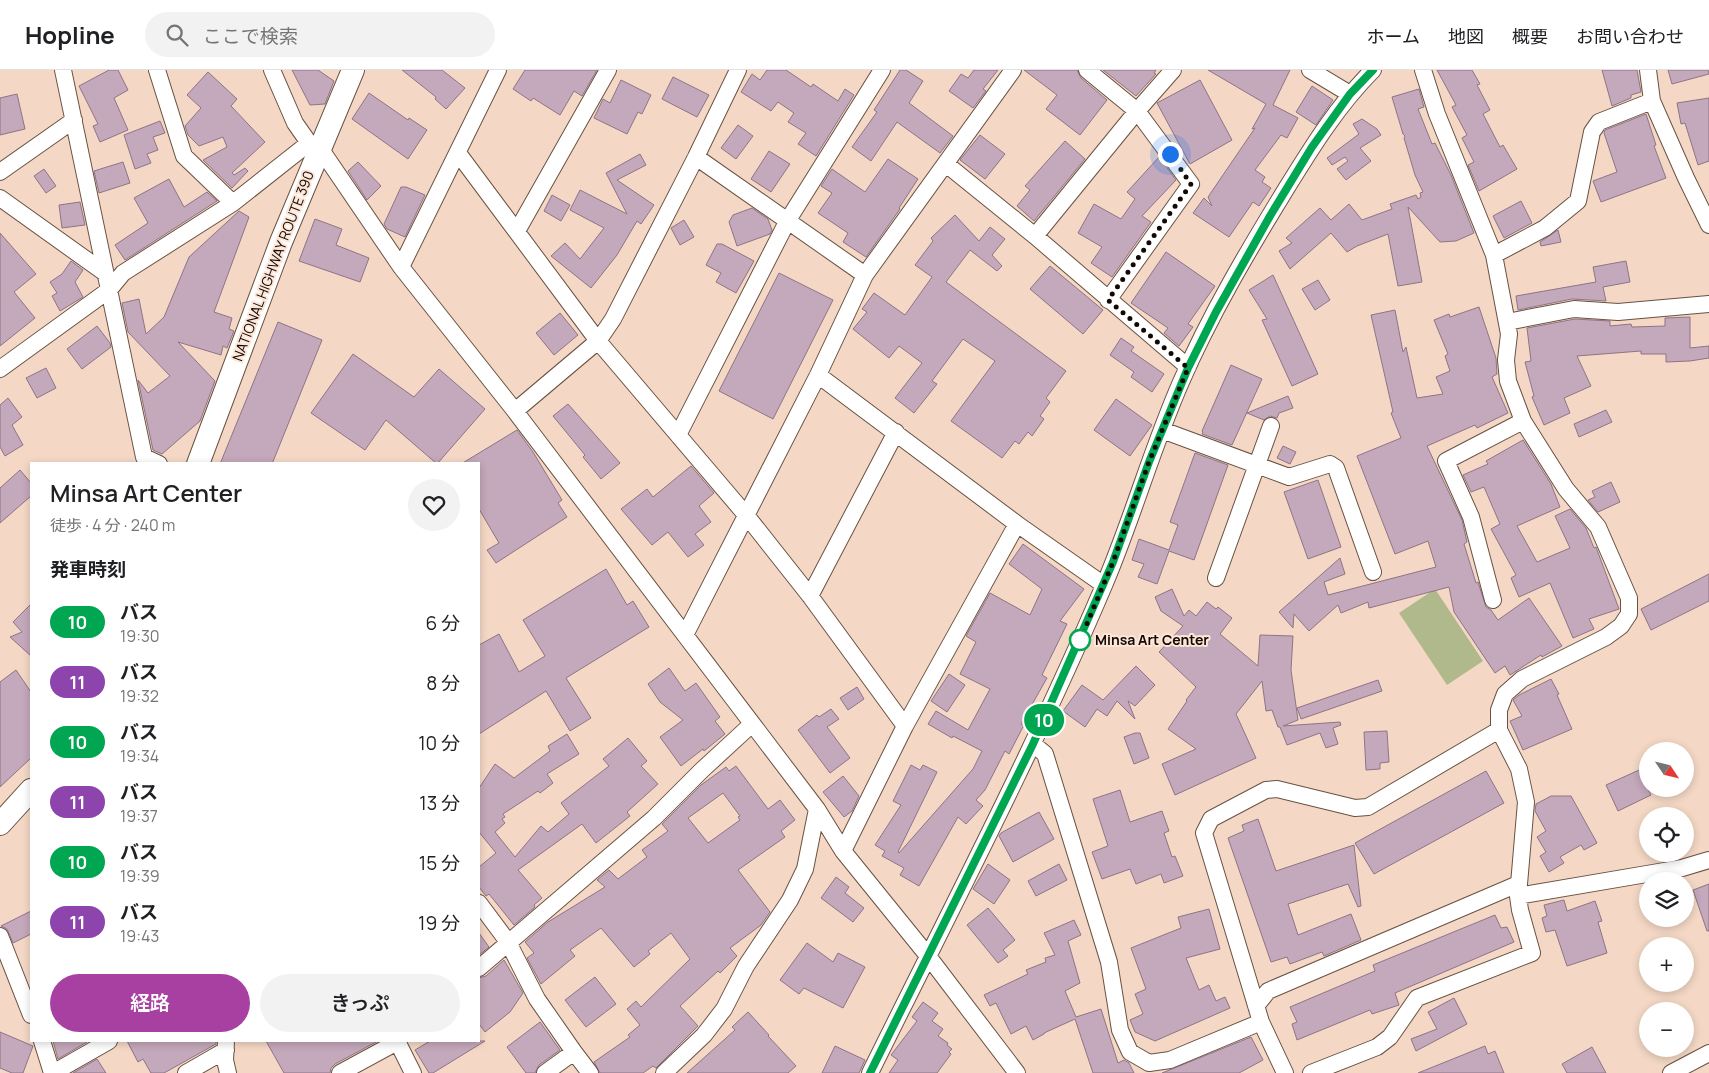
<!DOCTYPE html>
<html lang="ja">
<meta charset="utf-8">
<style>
:root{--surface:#fff;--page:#f2f2f2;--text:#202124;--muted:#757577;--line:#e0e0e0;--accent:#a840a2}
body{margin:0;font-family:Manrope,"Noto Sans JP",sans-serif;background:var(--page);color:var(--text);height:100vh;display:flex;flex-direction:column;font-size:19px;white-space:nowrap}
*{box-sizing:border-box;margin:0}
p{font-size:16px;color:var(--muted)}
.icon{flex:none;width:28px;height:28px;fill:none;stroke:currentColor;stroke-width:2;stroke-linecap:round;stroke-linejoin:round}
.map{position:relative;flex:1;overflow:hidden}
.drawer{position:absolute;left:30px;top:392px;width:450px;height:580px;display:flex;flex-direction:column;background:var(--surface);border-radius:0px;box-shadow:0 2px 8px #0003}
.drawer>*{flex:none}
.badge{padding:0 10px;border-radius:16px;font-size:18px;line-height:32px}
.needle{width:32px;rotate:125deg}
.tools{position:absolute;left:1639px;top:672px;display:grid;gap:10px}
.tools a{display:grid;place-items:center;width:55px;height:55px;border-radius:50%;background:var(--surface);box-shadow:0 2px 8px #0003;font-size:25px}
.you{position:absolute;width:25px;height:25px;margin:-12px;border:4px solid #fff;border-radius:50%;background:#1a73e8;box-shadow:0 0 0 8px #1a73e833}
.map>.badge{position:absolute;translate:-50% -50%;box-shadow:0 0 0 2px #fff}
h2{padding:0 20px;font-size:19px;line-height:45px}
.round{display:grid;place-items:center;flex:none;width:52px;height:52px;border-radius:26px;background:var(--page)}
.head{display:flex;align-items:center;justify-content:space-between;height:85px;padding:0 20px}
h1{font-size:24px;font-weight:600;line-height:38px}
.action{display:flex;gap:10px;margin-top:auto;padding:10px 20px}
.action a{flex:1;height:58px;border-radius:30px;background:var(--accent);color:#fff;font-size:20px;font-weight:600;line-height:58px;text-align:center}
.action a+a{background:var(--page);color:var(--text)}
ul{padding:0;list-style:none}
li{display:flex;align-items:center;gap:15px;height:60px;padding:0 20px}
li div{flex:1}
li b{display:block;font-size:19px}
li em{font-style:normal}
li .badge{min-width:55px;font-weight:700;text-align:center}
header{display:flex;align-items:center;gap:30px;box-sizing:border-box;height:70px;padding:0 25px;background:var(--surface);border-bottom:1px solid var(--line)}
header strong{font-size:24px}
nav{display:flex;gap:28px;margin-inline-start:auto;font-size:18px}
.search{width:350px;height:45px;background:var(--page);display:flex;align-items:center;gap:12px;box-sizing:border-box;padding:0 18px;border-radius:28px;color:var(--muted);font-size:19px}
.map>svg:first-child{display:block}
</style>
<header>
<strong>Hopline</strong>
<div class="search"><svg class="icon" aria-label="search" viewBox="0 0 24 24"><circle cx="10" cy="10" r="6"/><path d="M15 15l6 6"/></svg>ここで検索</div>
<nav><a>ホーム</a><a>地図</a><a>概要</a><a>お問い合わせ</a></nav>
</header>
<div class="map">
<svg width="1709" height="1003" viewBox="0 0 1709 1003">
<rect width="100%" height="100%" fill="#f4d8c5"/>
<path fill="#b0b98b" d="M1435 519 1483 591 1447 615 1399 543Z"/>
<path fill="#c4a8bb" stroke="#8e7486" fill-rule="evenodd" d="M109 0H118L128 20 114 28 128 60 100 72 93 56 98 54 79 16Z
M292 0H318L334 11 325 34 310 35Z
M402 0H442L465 18 446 39 435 29 436 27Z
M525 0H597L582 26 574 21 560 45 533 28 531 31 513 19Z
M767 0H786L811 17 813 14 838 31 845 19 854 25 816 86 798 74 806 63 788 52 794 43 778 32 771 41 741 22 752 4 760 10Z
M900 0H906L923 11 909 33 953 66 940 83 897 52 871 91 852 77 877 42 874 40Z
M974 0H998L983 19 986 21 973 38 949 21 961 4 968 8Z
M1024 0H1077L1081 8 1107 30 1080 65 1046 39 1057 25Z
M1103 0H1156L1154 3 1156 4 1136 26Z
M1208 0H1290L1273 35 1298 48 1287 68 1281 65 1255 100 1265 107 1262 112 1271 118 1259 136 1253 132 1229 167 1193 143 1204 128 1212 136 1208 127 1255 58 1252 59 1266 34Z
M1437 0H1472L1480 14 1477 15 1490 40 1483 44 1500 77 1503 75 1517 99 1479 121 1468 95 1474 92 1462 68 1467 65 1452 37 1456 35Z
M1602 0H1637L1641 22 1631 25V28L1612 36Z
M1668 0H1708L1709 4 1672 14Z
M208 2 237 29 231 36 265 72 232 103 234 105 245 98 248 101 232 118 203 90 227 77 223 67 199 76 188 65 185 56 201 38 187 25Z
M673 7 709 25 697 47 662 29Z
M621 10 651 25 642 44 638 42 627 64 594 48 603 29 610 33Z
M1200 10 1232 70 1190 94 1157 33Z
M1312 16 1333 30 1316 55 1296 42Z
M1419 19 1424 37 1418 39 1432 74 1435 73 1451 105 1474 163 1456 171 1440 172 1408 137 1422 212 1398 216 1388 164 1357 176 1347 182 1331 163 1290 199 1279 181 1292 173 1286 168 1320 138 1331 150 1349 134 1362 150 1392 139 1390 134 1416 125 1418 129 1421 127 1420 123 1423 122 1415 105 1404 68 1405 66 1403 64 1392 27Z
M369 23 408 50 409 48 427 60 408 89 352 49Z
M17 24 25 59 0 65V28Z
M1709 28V91L1698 95 1685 53 1681 54 1677 33Z
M1646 44 1656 75 1654 76 1666 108 1601 132 1593 111 1617 102 1604 63 1605 60Z
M1362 49 1377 59 1381 65 1360 78 1371 91 1346 110 1337 99 1348 91 1345 87 1332 95 1327 88 1359 64 1353 54Z
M160 51 165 63 153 67 158 80 147 84 151 93 135 99 124 65Z
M738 55 753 66 736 89 721 78Z
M980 65 1005 84 985 109 960 90Z
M1065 71 1085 89 1034 151 1017 136 1030 120 1025 116Z
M769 81 790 94 771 122 751 109Z
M640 84 646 95 617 110 654 135 641 154 637 151 617 185 591 218 551 186 565 173 580 189 604 158 570 140 580 120 627 144 606 103Z
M1159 87 1176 110 1142 146 1151 152 1112 207 1091 193 1102 177 1078 163 1094 134 1121 149 1135 129 1127 122Z
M888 89 918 109 899 138 900 139 866 187 843 172 848 163 818 143 832 123 821 116 832 99 865 122Z
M123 92 130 113 99 123 94 101Z
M358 92 381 116 367 130 348 101Z
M44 99 56 116 46 123 34 106Z
M169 109 184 137 207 122 217 131 125 190 115 175 148 153 134 128Z
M401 117H406L425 125 405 167 387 159 384 154Z
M552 125 570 135 561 151 544 141Z
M1521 131 1532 153 1504 168 1493 146Z
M80 132 85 155 62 158 59 135Z
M752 138 768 149 772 160 770 164 737 176 729 152 733 145Z
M239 141 249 147 214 242 232 248 229 259 234 261 227 278 223 276 221 285 178 272 215 311 200 351 162 384 153 380 138 310 148 323 170 306 128 262 122 233 139 229 146 264 164 247 189 187Z
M955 145 979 171 990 157 1005 169 992 185 1002 196 997 201 970 180 946 212 1066 301 1046 328 1050 332 1040 346 1044 349 1032 366 1028 362 1019 374 1015 371 1002 388 951 351 995 291 963 269 932 311 937 314 914 343 895 328 922 293 899 276 889 288 853 259 867 242 862 239 874 223 905 245 932 207 915 195 933 171 931 168Z
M315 149 342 159 336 175 369 188 360 212 299 191Z
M684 150 694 167 680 175 671 158Z
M1558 160 1561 172 1541 176 1540 172Z
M0 163 36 204 14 222 35 248 0 276Z
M717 174H722L754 191 736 223 716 212 721 203 706 195Z
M1166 182 1215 216 1188 254 1193 257 1179 276 1164 263 1168 258 1131 233Z
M71 191 83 200 75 212 83 227 60 241 52 226 57 223 50 212 62 204Z
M1626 191 1630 212 1603 217 1606 231 1572 229 1518 240 1516 226 1596 212 1593 197Z
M1050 196 1103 240 1083 264 1030 219Z
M779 203 833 230 773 349 719 321Z
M1273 205 1318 304 1292 316 1262 250 1267 249 1249 220Z
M1318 210 1330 230 1315 240 1302 219Z
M1479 237 1496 288 1497 304 1492 307 1508 343 1477 358 1475 355 1427 376 1462 450 1467 472 1464 474 1476 513 1478 512 1486 537 1491 540 1498 550 1529 528 1562 576 1542 587 1541 585 1510 605 1505 596 1495 603 1454 542 1449 517 1369 538 1368 532 1341 543 1338 535 1309 561 1294 544 1293 558 1279 542 1340 488 1345 504 1324 512 1328 525 1436 497 1428 471 1395 484 1357 386 1401 368 1391 343 1393 342 1371 245 1395 240 1403 282 1406 277 1417 328 1443 324 1436 307 1450 301 1445 286 1448 284 1434 250 1449 244 1450 247Z
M560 243 578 265 554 285 536 263Z
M1690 247V278L1709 276V288L1690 291 1666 292V284H1641V281L1577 286 1591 316 1564 328 1570 343 1544 355 1532 327 1534 326 1525 292 1531 291 1527 258 1575 249 1610 251V256L1631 254 1632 257 1665 256V248Z
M278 252 322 270 272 394H220Z
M97 256 110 273 111 277 82 299 67 279Z
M1121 268 1134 277 1131 281 1164 304 1152 322 1131 307 1134 302 1110 285Z
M353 284 414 327 439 299 485 339 437 394 386 350 365 380 311 343Z
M1231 295 1262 309 1232 375 1202 364 1203 362 1202 361Z
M46 298 56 318 37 328 26 308Z
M1288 326 1293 338 1279 343 1277 348 1270 346 1264 350 1247 343Z
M8 328 22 347 12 355 23 375 5 386 0 377V335Z
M1116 329 1152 355 1130 386 1094 360Z
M568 334 620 393 601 409 583 387 585 385 553 346Z
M1606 340 1612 352 1579 367 1574 354Z
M517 360 533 382 562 430 558 433 567 447 496 493 487 480 499 473 479 439V394H461Z
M1523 370 1551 414 1560 437 1517 456 1537 492 1570 478 1555 446 1570 439 1586 458 1594 478 1596 477 1619 539 1589 549 1594 559 1573 568 1550 513 1519 527 1511 508 1516 505 1491 459 1500 454 1484 417 1471 422 1463 405 1488 394 1486 391Z
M1283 376 1296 382 1290 394 1277 388Z
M1195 383 1228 395 1194 490 1169 481 1157 514 1138 507 1144 494 1132 490 1139 469 1169 480 1178 455 1170 452Z
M691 396 714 423 699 436 711 452 695 464 704 475 688 487 668 462 652 475 621 439 647 419 653 427Z
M20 400 31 413V426L0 453V418Z
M1318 410 1341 477 1308 489 1284 422Z
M1611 412 1620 432 1598 442 1588 430 1595 427 1592 421Z
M1023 474 1084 519 1060 551 1067 554 1042 605 1047 608 1021 654 1024 655 1009 684 1005 681 985 720 976 730 983 736 966 754 958 747 919 816 900 805 904 798 882 786 885 781 875 775 901 735 893 731 911 695 920 700 923 695 937 702 898 782 899 783 973 699 982 681 953 666 952 668 928 654 936 641 968 660 990 619 960 604 976 572 966 566 990 523 1030 545 1042 519 1009 494Z
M606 499 627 535 633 531 649 557 566 608 591 648 570 661 546 621 479 664V575L499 564 519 602 545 586 523 550Z
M1709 504V531L1651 560 1641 539Z
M1172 519 1184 546 1189 540 1196 546 1207 532 1216 539 1218 537 1232 548 1220 564 1258 596 1260 565 1293 566 1291 600 1298 650 1283 656 1340 652 1341 655 1333 658 1338 674 1326 678 1320 663 1287 675 1280 657H1278L1272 640 1266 641 1262 611 1236 644 1256 688 1175 725 1162 694 1196 679 1168 659 1187 631 1186 630 1196 617 1159 582 1183 556 1161 541 1155 527Z
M31 534V586L10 567 22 562 13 552Z
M1136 596 1155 615 1135 636 1128 631 1135 649 1117 631 1107 646 1097 639 1085 657 1063 641 1082 615 1103 630Z
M669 598 685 621 696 613 720 647 715 651 725 664 704 681 703 679 681 696 660 667 683 650 660 632 648 614Z
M16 600 31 622V688L0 717V612Z
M949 604 965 615 947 642 931 631Z
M1551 609 1559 624 1557 625 1572 659 1523 680 1510 651 1522 646 1513 630 1519 625Z
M1378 610 1382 621 1301 649 1297 638Z
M857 617 864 629 848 640 840 628Z
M831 639 839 649 827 657 850 688 830 703 798 660 817 645 819 647Z
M1387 661 1389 692 1380 693V699L1366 700 1364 662Z
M1135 663H1140L1149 688 1134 694 1124 667Z
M567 664 579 684 547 704 553 713 540 723 538 721 503 744 505 747 502 749 505 753 495 762 515 787 541 756 548 762 569 744 561 733 609 696 603 689 628 668 647 691 641 696 658 714 627 742 630 746 596 773 582 754 518 800 542 828 534 835 535 837 514 855 489 824 486 826 479 817V797L496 783 479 762V718L495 694 514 708 550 681 548 676Z
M736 696 768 739 780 730 795 750 781 761 785 767 738 800 770 842 761 855 730 878 737 886 720 903 718 901 680 936 698 956 656 998 653 996 643 1003H600L594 992 630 967 628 965 640 955 627 939 636 931 641 937 690 889 671 863 648 881 650 884 634 897 601 858 570 880 575 886 541 914 527 888 534 883 525 872 548 852 605 817 597 810 609 800 618 809 647 787 642 780 668 761 662 754 701 715 726 697 729 701ZM723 723 740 746 738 747 740 750 708 773 688 748Z
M1648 696V719L1651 725 1618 741 1606 715Z
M1486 701 1504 733 1374 804 1355 773Z
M843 706 859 726 852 741 844 747 823 722Z
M1120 720 1130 752 1162 741 1169 761 1164 763 1172 787 1175 786 1183 806 1164 813 1161 804 1136 814 1130 799 1102 809 1092 782 1108 776 1093 729Z
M1551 726H1571L1597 773 1584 780 1581 775 1560 787 1564 793 1549 802 1540 786 1546 782 1537 767 1546 761 1535 741 1536 734Z
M1039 742 1054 769 1013 792 999 766 1001 763Z
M1258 749 1276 801 1354 775 1361 836 1358 837 1348 814 1288 834 1298 865 1351 844 1361 870 1324 886 1322 882 1290 894 1287 887 1271 892 1228 768 1244 761 1242 755Z
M988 794 1010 810 994 834 973 819Z
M1059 794 1067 810 1036 826 1028 811Z
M836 807 849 817 845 823 864 838 853 852 821 828Z
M1709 814V861H1707L1693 820Z
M1564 830 1567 841 1595 831 1602 851 1598 852 1607 883 1567 896 1555 860 1546 862 1542 848 1547 846 1544 835Z
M988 838 1015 870 1003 880 1008 886 998 893 967 855Z
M1209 839 1220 879 1186 888 1199 920 1209 915 1216 931 1225 927 1230 938 1155 971 1135 962 1130 950 1143 944 1135 924 1146 919 1131 878 1181 858 1178 847Z
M31 841V864L13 873 7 859 1 856Z
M1495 845 1501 858 1507 857 1514 872 1395 923 1399 935 1372 944 1370 940 1297 970 1292 954 1297 952 1290 937 1375 901 1373 895Z
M1074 850 1081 865 1068 871 1080 913 1065 921 1076 947 1101 939 1118 993 1124 990 1129 993 1134 1003H1093L1075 949 1044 963V964L1033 970 1026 956 1011 964 996 933 990 936 984 925 1028 904 1026 900 1046 892 1045 888 1055 885 1044 863Z
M479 863 489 877 479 885Z
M807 873 833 892 838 883 865 897 843 938 804 918 799 924 780 910Z
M504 890 523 923 510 942 485 962 479 954V908L486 906Z
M595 907 616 934 586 957 565 930Z
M1454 928 1467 954 1416 981 1411 969 1437 959 1428 942Z
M923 932 938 943 932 951 943 959 938 966 948 973 947 975 952 979 949 982 951 984 937 1003H889L898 990 891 985 917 951 912 947Z
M748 942 769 965 768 966 796 996 788 1003H687L735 960 732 957Z
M540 952 560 980 539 995 535 1003H526L507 977Z
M0 962 33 976 23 1003H12L0 998Z
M1251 967 1263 990 1239 1003H1162Z
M53 971H86L87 972 58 989Z
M127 971H216V974L164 1003H151L143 989 138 992Z
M266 971H378L335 994 331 998 330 1003H284Z
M430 971H485L433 1003H429L415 980Z
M835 976 865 990 859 1003H822Z
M1485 976 1488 984 1495 981 1504 1003H1418Z
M1592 977 1606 1003H1567L1562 994Z
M97 989 106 1003H73Z"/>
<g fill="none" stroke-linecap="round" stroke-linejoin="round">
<defs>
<path id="minor" d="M63 0 144 387 159 394
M157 0 184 86 233 133
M272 0 295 53 309 73 320 78 401 197 515 341 817 739 843 781 928 886 1017 1003
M1087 0 1137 41 1191 114 1108 230
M1310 0 1350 24
M1423 0 1437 44 1494 185
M1648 0 1652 31 1686 108 1709 155
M458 83 598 271 746 445 810 526 905 656
M696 87 865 205
M946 94 1035 166 1188 297
M0 102 74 50
M0 128 105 203
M517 161 608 0
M1035 166 1137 41 1173 0
M401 197 498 0
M1507 252 1574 239 1618 242 1709 234
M0 299 109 220 123 203 233 133 309 73
M818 305 1017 454 1104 515
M515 341 598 271 613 249 696 87 738 0
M1162 360 1289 407 1330 394 1336 398 1373 502
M678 365 788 150 882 0
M1216 508 1271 356
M810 526 896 362
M1493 530 1471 447 1446 391 1523 351
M685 565 818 305 865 205 1013 0
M1033 674 1045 684 1109 892 1120 960 1130 982 1149 993 1170 990 1261 952
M843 781 905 656 1017 454
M1518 826 1682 798 1709 790
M479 833 508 872 537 929 574 982 590 1003
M0 866 31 945
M479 898 654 748 702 700 752 654
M1256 936 1268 921 1518 814
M42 971 52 1003
M226 971 225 990 228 1003
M397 971 413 1003
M53 1003 109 971
M186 1003 226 980
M340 1003 399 971
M545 1003 574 982
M664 1003 704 965 724 939 746 896 790 830 805 799 817 739
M870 1003C950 841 1034 680 1105 513 1133 447 1152 378 1181 312 1210 245 1248 181 1286 119 1312 77 1338 35 1373 0
M1285 1003 1261 952 1204 763 1211 749 1266 720 1277 719 1355 738 1368 737 1499 660
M1311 1003 1377 977 1390 967 1417 928 1532 883 1520 840 1518 826 1526 732 1519 699 1499 660V640L1505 624 1522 609 1606 567 1621 556 1629 544V528L1598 457 1566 419 1523 351 1508 311 1506 290 1509 264 1494 185 1545 158 1578 131 1592 62 1599 52 1652 31
M1671 1003 1709 983"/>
<path id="highway" d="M198 394 281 172 353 0
M0 754 31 720"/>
</defs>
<use href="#minor" stroke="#695141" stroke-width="18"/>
<use href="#highway" stroke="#695141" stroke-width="24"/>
<use href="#minor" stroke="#fff" stroke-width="16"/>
<use href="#highway" stroke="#fff" stroke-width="22"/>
</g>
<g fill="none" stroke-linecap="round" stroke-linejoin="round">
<defs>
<path id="line" d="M870 1003 1033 674 1113 492 1149 392 1188 298 1216 242 1270 146 1312 77 1350 24 1373 0"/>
</defs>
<use href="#line" stroke="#fff" stroke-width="11"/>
<use href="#line" stroke="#00a651" stroke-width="8"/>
<path stroke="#120904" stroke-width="5" stroke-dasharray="0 9" d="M1080 570 1113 492 1149 392 1188 298 1108 230 1191 114 1170 84"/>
</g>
<circle fill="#fff" stroke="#00a651" stroke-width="2.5" cx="1080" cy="570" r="10"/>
<g text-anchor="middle" stroke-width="4" stroke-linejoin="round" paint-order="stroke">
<g font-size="14" fill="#120904" stroke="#fde6d7">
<text transform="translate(273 196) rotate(-69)" y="5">NATIONAL HIGHWAY ROUTE 390</text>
</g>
<g font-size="14" font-weight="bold" fill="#120904" stroke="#fde6d7" text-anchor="start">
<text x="1095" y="575">Minsa Art Center</text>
</g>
</g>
</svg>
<div class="tools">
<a><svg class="needle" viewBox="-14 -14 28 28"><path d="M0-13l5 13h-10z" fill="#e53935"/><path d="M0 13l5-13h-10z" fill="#757577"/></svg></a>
<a><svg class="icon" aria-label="locate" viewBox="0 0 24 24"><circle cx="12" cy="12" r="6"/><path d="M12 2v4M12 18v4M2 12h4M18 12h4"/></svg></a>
<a><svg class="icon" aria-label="layers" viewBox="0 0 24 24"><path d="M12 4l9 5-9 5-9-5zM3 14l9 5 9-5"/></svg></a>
<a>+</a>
<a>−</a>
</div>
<div class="you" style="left:1170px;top:84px"></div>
<b class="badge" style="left:1044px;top:650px;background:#00a651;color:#fff">10</b>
<section class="drawer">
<div class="head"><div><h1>Minsa Art Center</h1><p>徒歩 · 4 分 · 240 m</p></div><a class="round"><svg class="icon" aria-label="heart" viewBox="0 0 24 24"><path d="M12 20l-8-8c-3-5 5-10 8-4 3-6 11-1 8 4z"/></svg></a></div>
<h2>発車時刻</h2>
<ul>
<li><span class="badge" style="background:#00a651;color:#fff">10</span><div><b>バス</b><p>19:30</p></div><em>6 分</em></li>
<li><span class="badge" style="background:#8e44ad;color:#fff">11</span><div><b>バス</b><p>19:32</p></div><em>8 分</em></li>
<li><span class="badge" style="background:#00a651;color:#fff">10</span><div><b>バス</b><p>19:34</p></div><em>10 分</em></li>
<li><span class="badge" style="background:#8e44ad;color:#fff">11</span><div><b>バス</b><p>19:37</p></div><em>13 分</em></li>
<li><span class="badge" style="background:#00a651;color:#fff">10</span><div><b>バス</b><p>19:39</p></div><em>15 分</em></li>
<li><span class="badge" style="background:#8e44ad;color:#fff">11</span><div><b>バス</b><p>19:43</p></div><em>19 分</em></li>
</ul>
<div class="action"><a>経路</a><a>きっぷ</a></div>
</section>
</div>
